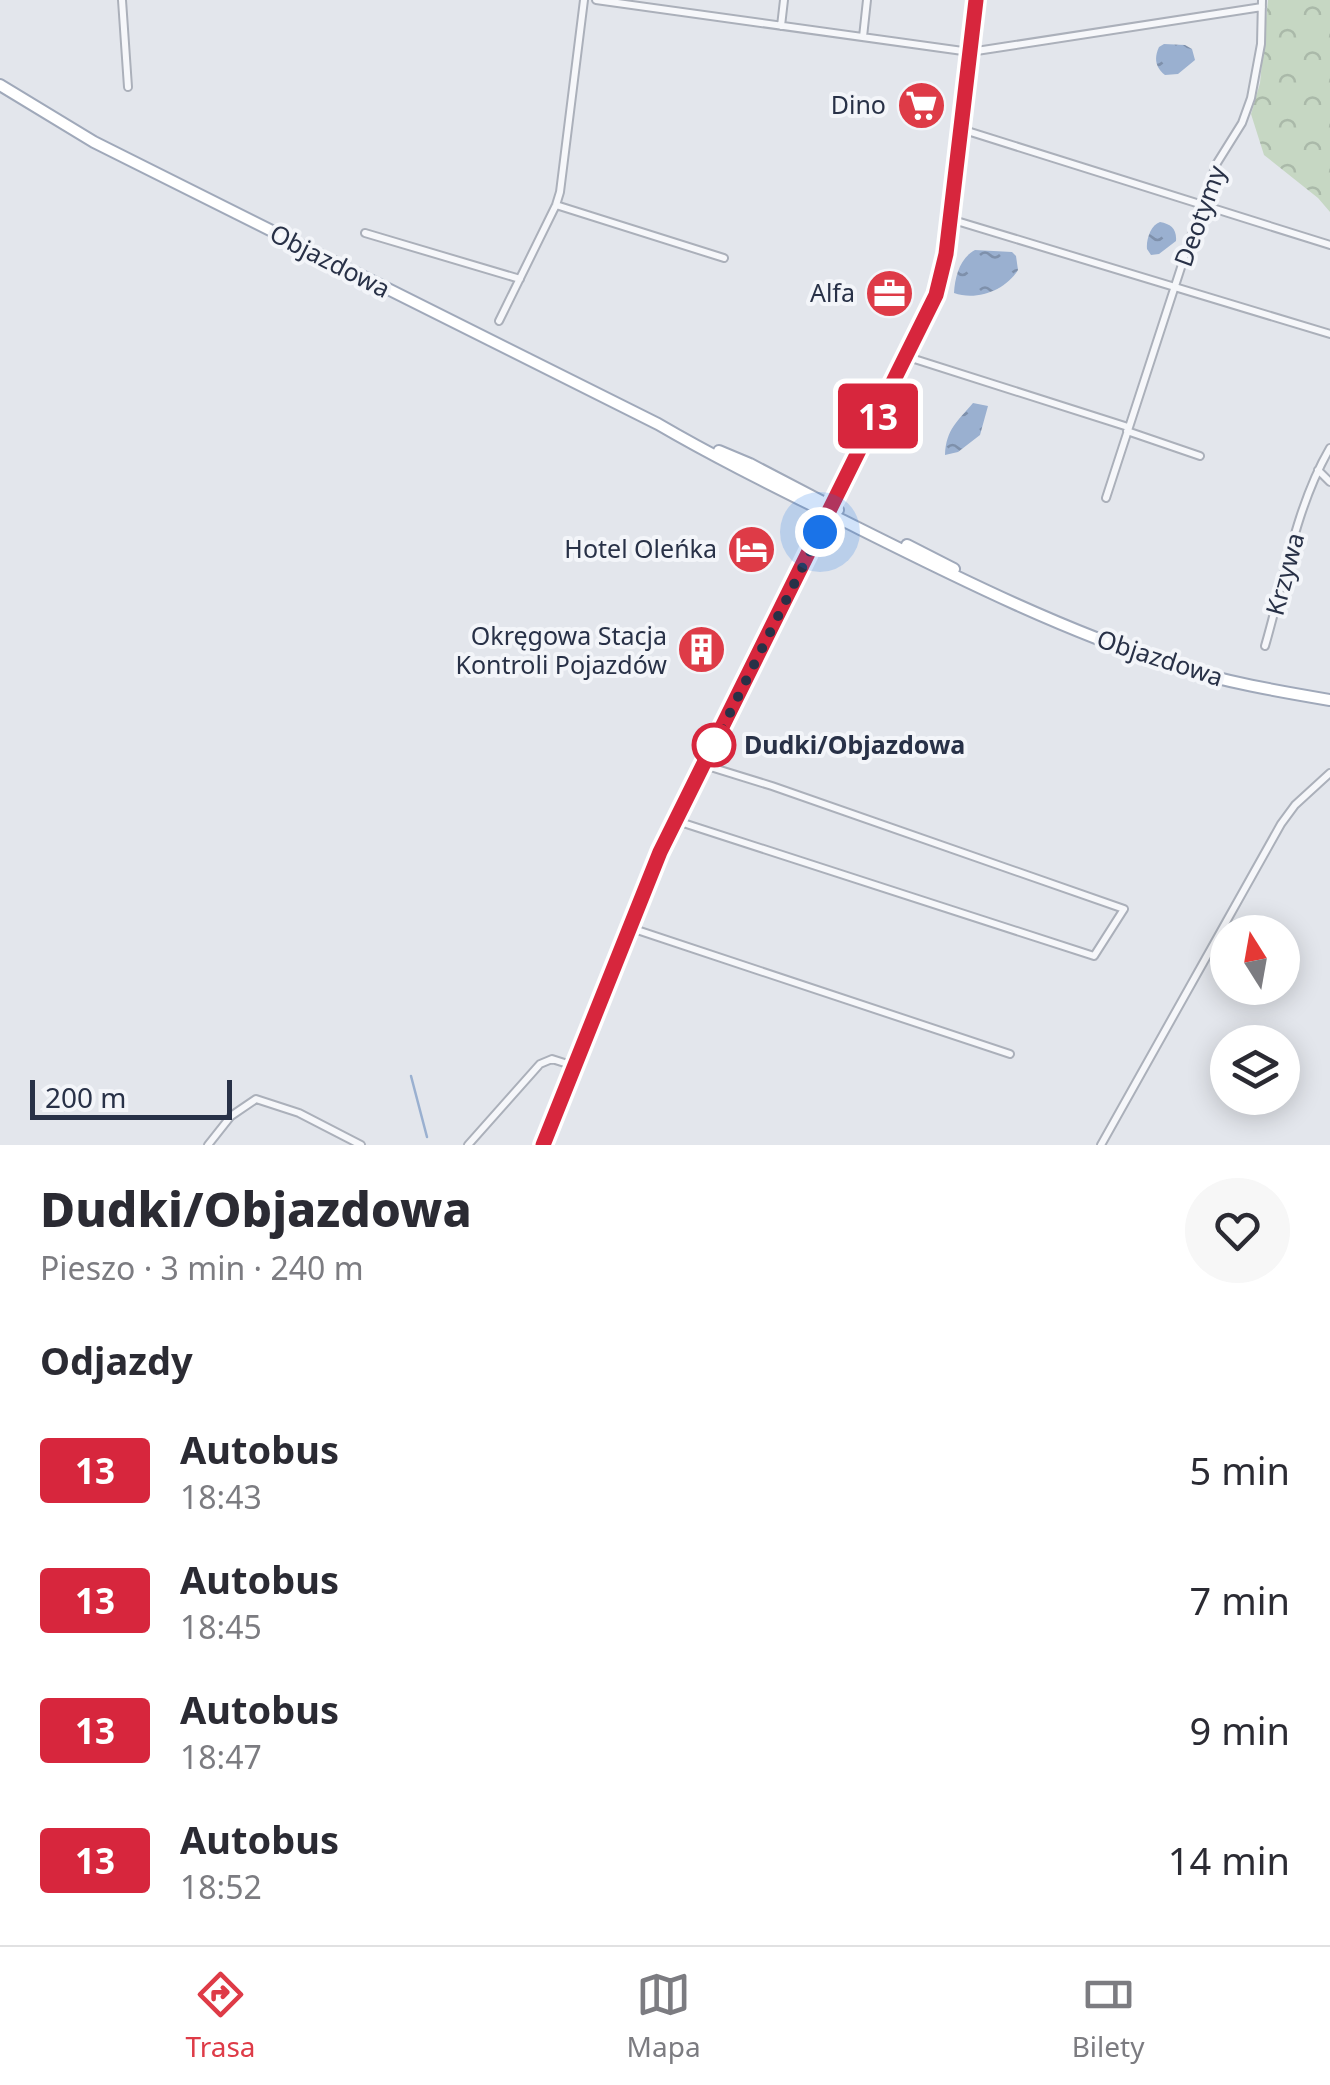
<!DOCTYPE html>
<html lang="pl">
<meta charset="utf-8">
<style>
:root{--surface:#fff;--page:#f7f7f7;--text:#2b2b33;--muted:#7c7c81;--line:#e1e1e2;--accent:#de3b47}
body{margin:0;font-family:"Noto Sans",sans-serif;background:var(--page);color:var(--text);height:100vh;display:flex;flex-direction:column;font-size:38px;white-space:nowrap}
*{box-sizing:border-box;margin:0}
p{font-size:32px;color:var(--muted)}
.icon{flex:none;width:55px;height:55px;fill:none;stroke:currentColor;stroke-width:2;stroke-linecap:round;stroke-linejoin:round}
.map{position:relative;height:1145px;overflow:hidden}
.drawer{display:flex;flex-direction:column;background:var(--surface);flex:1}
.drawer>*{flex:none}
.badge{padding:0 20px;border-radius:8px;font-size:35px;line-height:65px}
.needle{width:65px;rotate:349deg}
.tools{position:absolute;left:1210px;top:915px;display:grid;gap:20px}
.tools a{display:grid;place-items:center;width:90px;height:90px;border-radius:50%;background:var(--surface);box-shadow:0 5px 25px #0003;font-size:50px}
.scale{position:absolute;left:30px;bottom:25px;width:202px;box-sizing:border-box;padding-left:10px;border:5px solid #283147;border-top:0;font-size:28px;line-height:35px;white-space:nowrap;color:#283147;-webkit-text-stroke:8px #f3f5f9;paint-order:stroke}
.you{position:absolute;width:50px;height:50px;margin:-25px;border:8px solid #fff;border-radius:50%;background:#1a73e8;box-shadow:0 0 0 15px #1a73e833}
.map>.badge{position:absolute;translate:-50% -50%;box-shadow:0 0 0 5px #fff}
h2{padding:0 40px;font-size:38px;line-height:90px}
.round{display:grid;place-items:center;flex:none;width:105px;height:105px;border-radius:52px;background:var(--page)}
.headline{display:flex;align-items:center;justify-content:space-between;height:170px;padding:0 40px}
h1{font-size:48px;font-weight:800;line-height:75px}
ul{padding:0;list-style:none}
li{display:flex;align-items:center;gap:30px;height:130px;padding:0 40px}
li div{flex:1}
li b{display:block;font-size:38px}
li em{font-style:normal}
li .badge{min-width:110px;font-weight:700;text-align:center}
.dock{display:flex;justify-content:space-around;align-items:center;height:140px;border-top:2px solid var(--line);background:var(--surface);font-size:28px;color:var(--muted)}
.dock a{display:grid;justify-items:center;gap:5px}
.dock .current{color:var(--accent)}
.map>svg:first-child{display:block}
</style>
<div class="map">
<svg width="1330" height="1145" viewBox="0 0 1330 1145">
<defs>
<pattern id="park-crowns" width="20" height="18" patternUnits="userSpaceOnUse" patternTransform="scale(2.5)"><rect width="20" height="18" fill="#c6d7c3"/><path d="M2 6a3 3 0 1 1 6 0M12 15a3 3 0 1 1 6 0" fill="none" stroke="#aab9a9"/></pattern>
<pattern id="water-ripples" width="26" height="14" patternUnits="userSpaceOnUse" patternTransform="scale(2.5)"><rect width="26" height="14" fill="#9ab0d0"/><path d="M2 4q2-2 4 0t4 0M15 11q2-2 4 0t4 0" fill="none" stroke="#7e90ab"/></pattern>
</defs>
<rect width="100%" height="100%" fill="#e3e6ec"/>
<path fill="url(#park-crowns)" d="M1268 0H1330V212L1318 198 1264 155 1251 114 1260 83Z"/>
<path fill="url(#water-ripples)" d="M1164 44 1185 45 1192 49 1195 60 1178 74 1165 75C1155 67 1154 58 1159 47Z
M1160 222C1171 224 1177 229 1176 241L1159 254 1151 255 1147 249C1146 239 1151 225 1160 222Z
M975 250 1012 252 1016 256 1018 270C1005 291 976 301 954 293 955 276 960 258 975 250Z
M973 403 988 406 980 435 958 452 945 455C946 429 958 421 973 403Z"/>
<g fill="none" stroke-linecap="round" stroke-linejoin="round">
<path stroke="#9ab0d0" stroke-width="2.5" d="M411 1076 427 1137"/>
<defs>
<path id="minor" d="M122 0 128 87
M596 0 970 52 1262 7
M781 26 784 0
M863 37 867 0
M961 129 1330 245
M556 205 724 258
M950 219 1330 334
M365 233 520 279
M499 321 556 205 560 192 584 0
M908 357 1128 427
M1127 431 1200 456
M1318 470 1330 482
M1106 498 1201 206 1217 163 1242 123 1251 98 1261 44 1262 0
M1265 646C1284 581 1296 506 1330 448
M677 821 1094 956 1124 909 772 786 704 765
M631 928 1010 1054
M208 1145 231 1116 256 1099 299 1113 361 1145
M468 1145 540 1064 552 1059 574 1066
M1101 1145 1281 824 1295 805 1330 773"/>
<path id="tertiary" d="M833 507 932 308 942 279 976 0"/>
<path id="primary" d="M0 85 94 142 658 424C723 462 792 495 860 529 962 580 1065 631 1174 666 1225 682 1277 691 1330 700
M719 451 750 464 838 510
M907 545 954 569
M543 1145 660 852 833 507"/>
</defs>
<use href="#minor" stroke="#abb0ba" stroke-width="10"/>
<use href="#tertiary" stroke="#abb0ba" stroke-width="11"/>
<use href="#primary" stroke="#a0a9ba" stroke-width="14"/>
<use href="#minor" stroke="#f6f7fa" stroke-width="6"/>
<use href="#tertiary" stroke="#f6f7fa" stroke-width="8"/>
<use href="#primary" stroke="#fff" stroke-width="10"/>
</g>
<g fill="none" stroke-linecap="round" stroke-linejoin="round">
<defs>
<path id="line" d="M543 1145 660 852 936 295 946 254 976 0"/>
</defs>
<use href="#line" stroke="#fff" stroke-width="22"/>
<use href="#line" stroke="#d7263d" stroke-width="15"/>
<path stroke="#283147" stroke-width="10" stroke-dasharray="0 18" d="M714 745 820 532"/>
</g>
<defs>
<symbol id="supermarket-disc" viewBox="-11 -11 22 22"><circle r="9.5" fill="#de3b47" stroke="#f3f5f9"/><path d="M-6-5.5h2.5l.6 2H6L4.5 2H-2.5L-4.4-4H-6ZM-1.5 3.2a1.3 1.3 0 1 0 .1 0ZM3 3.2a1.3 1.3 0 1 0 .1 0Z" fill="#fff"/></symbol>
<symbol id="office-disc" viewBox="-11 -11 22 22"><circle r="9.5" fill="#de3b47" stroke="#f3f5f9"/><path d="M-6-3h4V-5.5h4V-3h4V5H-6ZM-1-4.5V-3h2v-1.5ZM-6 0V1H6V0Z" fill="#fff"/></symbol>
<symbol id="hotel-disc" viewBox="-11 -11 22 22"><circle r="9.5" fill="#de3b47" stroke="#f3f5f9"/><path d="M-6-4.5h1.5V1H6V5H4.5V3h-9V5H-6ZM-4 0a1.8 1.8 0 1 1 3.6 0ZM.5 0V-2.5h3Q6-2.5 6 0Z" fill="#fff"/></symbol>
<symbol id="building-disc" viewBox="-11 -11 22 22"><circle r="9.5" fill="#de3b47" stroke="#f3f5f9"/><path d="M-4-6H4V6H1V3H-1V6H-4ZM-2.5-4.3h1.7v1.8h-1.7ZM.8-4.3h1.7v1.8H.8ZM-2.5-1h1.7V.8h-1.7ZM.8-1h1.7V.8H.8Z" fill="#fff"/></symbol>
</defs>
<g fill-rule="evenodd">
<use href="#supermarket-disc" x="894" y="78" width="55" height="55"/>
<use href="#office-disc" x="862" y="266" width="55" height="55"/>
<use href="#hotel-disc" x="724" y="522" width="55" height="55"/>
<use href="#building-disc" x="674" y="622" width="55" height="55"/>
</g>
<circle fill="#fff" stroke="#d7263d" stroke-width="5" cx="714" cy="745" r="20"/>
<g text-anchor="middle" stroke-width="8" stroke-linejoin="round" paint-order="stroke">
<g font-size="25" fill="#283147" stroke="#f3f5f9" text-anchor="end">
<text x="886" y="114">Dino</text>
<text x="855" y="302">Alfa</text>
<text x="717" y="558">Hotel Oleńka</text>
<text x="667" y="645">Okręgowa Stacja<tspan x="667" dy="29">Kontroli Pojazdów</tspan></text>
</g>
<g font-size="25" fill="#283147" stroke="#f3f5f9">
<text transform="translate(1200 216) rotate(-70)" y="9">Deotymy</text>
<text transform="translate(330 261) rotate(27)" y="9">Objazdowa</text>
<text transform="translate(1285 574) rotate(-75)" y="9">Krzywa</text>
<text transform="translate(1160 658) rotate(18)" y="9">Objazdowa</text>
</g>
<g font-size="25" font-weight="bold" fill="#283147" stroke="#f3f5f9" text-anchor="start">
<text x="744" y="754">Dudki/Objazdowa</text>
</g>
</g>
</svg>
<div class="tools">
<a><svg class="needle" viewBox="-14 -14 28 28"><path d="M0-13l5 13h-10z" fill="#e53935"/><path d="M0 13l5-13h-10z" fill="#7c7c81"/></svg></a>
<a><svg class="icon" aria-label="layers" viewBox="0 0 24 24"><path d="M12 4l9 5-9 5-9-5zM3 14l9 5 9-5"/></svg></a>
</div>
<div class="scale">200 m</div>
<div class="you" style="left:820px;top:532px"></div>
<b class="badge" style="left:878px;top:416px;background:#d7263d;color:#fff">13</b>
</div>
<section class="drawer">
<div class="headline"><div><h1>Dudki/Objazdowa</h1><p>Pieszo · 3 min · 240 m</p></div><a class="round"><svg class="icon" aria-label="heart" viewBox="0 0 24 24"><path d="M12 20l-8-8c-3-5 5-10 8-4 3-6 11-1 8 4z"/></svg></a></div>
<h2>Odjazdy</h2>
<ul>
<li><span class="badge" style="background:#d7263d;color:#fff">13</span><div><b>Autobus</b><p>18:43</p></div><em>5 min</em></li>
<li><span class="badge" style="background:#d7263d;color:#fff">13</span><div><b>Autobus</b><p>18:45</p></div><em>7 min</em></li>
<li><span class="badge" style="background:#d7263d;color:#fff">13</span><div><b>Autobus</b><p>18:47</p></div><em>9 min</em></li>
<li><span class="badge" style="background:#d7263d;color:#fff">13</span><div><b>Autobus</b><p>18:52</p></div><em>14 min</em></li>
</ul>
</section>
<nav class="dock">
<a class="current"><svg class="icon" aria-label="directions" viewBox="0 0 24 24"><path d="M12 3l9 9-9 9-9-9zM9 14v-3h6M13 9l2 2-2 2"/></svg>Trasa</a>
<a><svg class="icon" aria-label="map" viewBox="0 0 24 24"><path d="M3 6l6-2 6 2 6-2v14l-6 2-6-2-6 2zM9 4v14M15 6v14"/></svg>Mapa</a>
<a><svg class="icon" aria-label="tickets" viewBox="0 0 24 24"><path d="M3 7h18v10H3zM15 7v10"/></svg>Bilety</a>
</nav>
